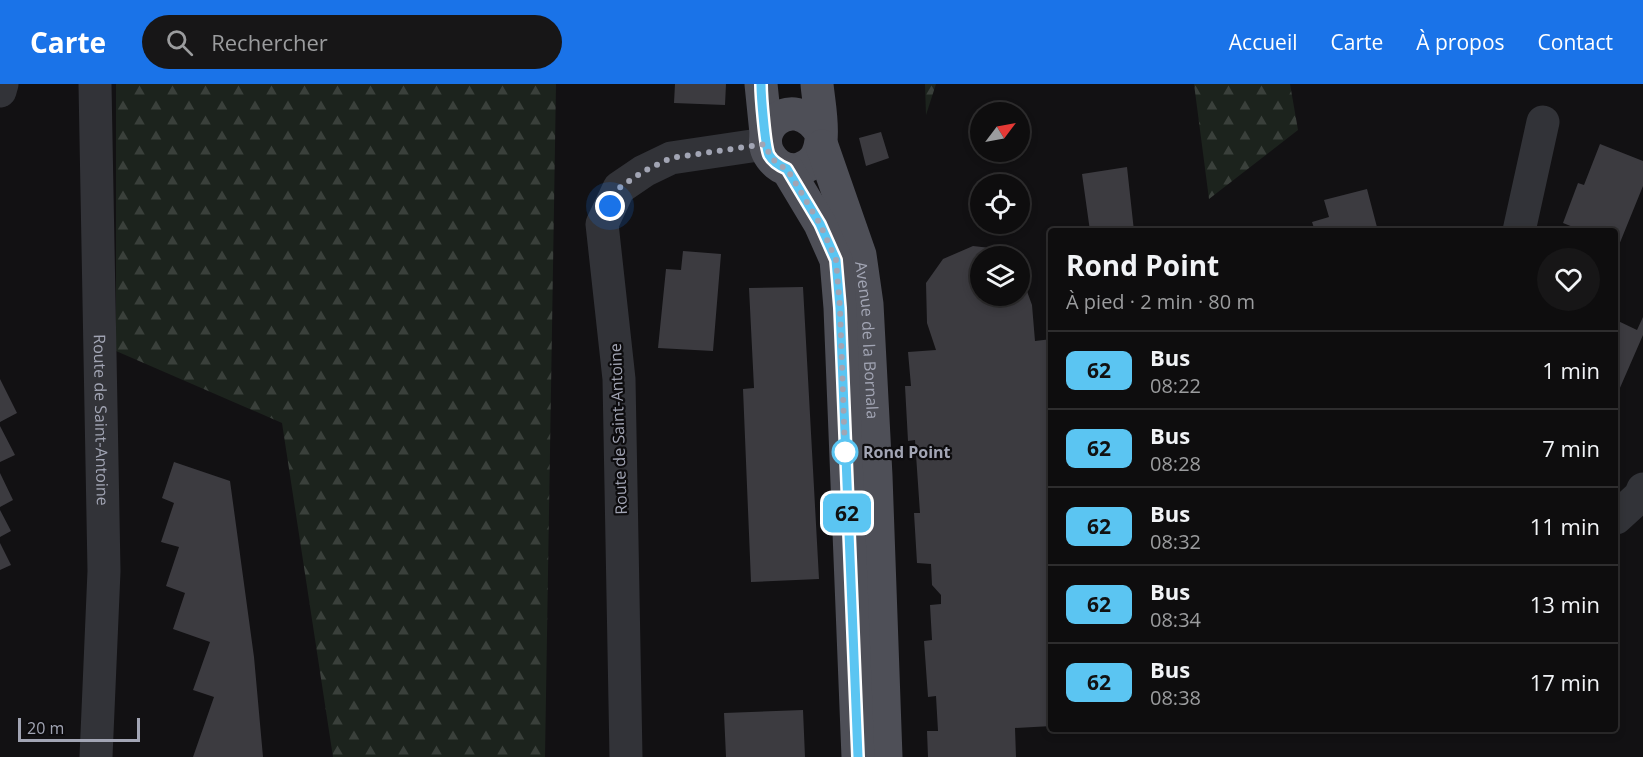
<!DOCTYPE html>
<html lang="fr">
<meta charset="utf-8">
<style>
:root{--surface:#0e0d0e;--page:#171617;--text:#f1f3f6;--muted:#9b9c9e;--line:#2e2d2e;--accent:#1a73e8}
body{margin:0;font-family:"Open Sans",sans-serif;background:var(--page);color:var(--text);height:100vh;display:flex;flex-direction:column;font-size:22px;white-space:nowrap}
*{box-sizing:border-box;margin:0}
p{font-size:20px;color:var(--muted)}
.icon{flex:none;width:33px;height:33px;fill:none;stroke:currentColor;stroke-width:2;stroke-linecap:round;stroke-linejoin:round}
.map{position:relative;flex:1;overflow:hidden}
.details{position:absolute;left:1048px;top:144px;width:570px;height:504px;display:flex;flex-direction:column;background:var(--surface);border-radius:6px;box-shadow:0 3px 9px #0003,0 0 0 2px var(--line)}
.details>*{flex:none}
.badge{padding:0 12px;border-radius:9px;font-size:21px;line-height:39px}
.needle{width:39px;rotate:58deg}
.buttons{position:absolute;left:970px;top:18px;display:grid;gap:12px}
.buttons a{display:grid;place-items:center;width:60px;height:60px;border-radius:50%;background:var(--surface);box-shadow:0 3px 9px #0003,0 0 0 2px var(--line);font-size:30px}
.scale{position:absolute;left:18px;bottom:15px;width:122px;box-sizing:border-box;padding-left:6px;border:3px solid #a2a5b4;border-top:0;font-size:16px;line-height:21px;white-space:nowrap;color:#a2a5b4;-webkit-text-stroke:4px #0d0c0e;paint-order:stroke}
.you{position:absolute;width:30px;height:30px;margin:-15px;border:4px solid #fff;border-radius:50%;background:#1a73e8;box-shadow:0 0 0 9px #1a73e833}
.map>.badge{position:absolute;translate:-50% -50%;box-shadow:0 0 0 3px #fff}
.round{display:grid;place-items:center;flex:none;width:63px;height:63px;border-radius:32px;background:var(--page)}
.head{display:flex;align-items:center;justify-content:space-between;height:102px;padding:0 18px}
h1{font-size:28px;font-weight:700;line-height:45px}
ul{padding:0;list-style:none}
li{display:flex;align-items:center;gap:18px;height:78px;padding:0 18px;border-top:2px solid var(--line)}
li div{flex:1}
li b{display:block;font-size:22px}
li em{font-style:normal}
li .badge{min-width:66px;font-weight:700;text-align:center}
header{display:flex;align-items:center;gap:36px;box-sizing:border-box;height:84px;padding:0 30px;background:var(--accent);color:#fff}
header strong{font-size:28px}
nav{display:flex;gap:33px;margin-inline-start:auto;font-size:21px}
.search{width:420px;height:54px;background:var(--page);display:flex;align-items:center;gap:15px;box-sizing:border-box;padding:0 21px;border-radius:33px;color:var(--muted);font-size:22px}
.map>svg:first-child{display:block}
</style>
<header>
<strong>Carte</strong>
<div class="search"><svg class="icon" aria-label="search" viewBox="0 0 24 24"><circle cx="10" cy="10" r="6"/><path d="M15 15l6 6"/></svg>Rechercher</div>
<nav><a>Accueil</a><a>Carte</a><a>À propos</a><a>Contact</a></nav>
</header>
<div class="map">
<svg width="1643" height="673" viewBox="0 0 1643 673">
<defs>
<pattern id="forest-firs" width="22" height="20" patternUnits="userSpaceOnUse" patternTransform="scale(1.5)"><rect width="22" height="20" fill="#1c231d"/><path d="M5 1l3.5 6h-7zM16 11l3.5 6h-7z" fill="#3a403b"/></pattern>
</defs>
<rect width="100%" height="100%" fill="#121113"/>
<path fill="url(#forest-firs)" d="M116 0H556L545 673H333L282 339 116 267Z
M925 0H936L926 31Z
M1194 0H1290L1298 46 1209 115Z"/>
<path fill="#3c3b40" d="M675 0H726L725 21 674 19Z
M881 48 889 74 866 82 859 54Z
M1600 60 1643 77V102L1619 161 1616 160V147H1583L1563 139 1578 99 1584 101Z
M1127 83 1134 147H1090L1082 90Z
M1367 105 1378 147H1315L1312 138 1329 133 1324 116Z
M973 162 999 165 1006 172H981V212H1020V188L1032 221 1035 257 1052 255V642L1015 644 1016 673H928L927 647H938L936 612 928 613 924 557 932 556 930 521 941 520V511L932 501 931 480 917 479 914 429H920L915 356 908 357 905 302H911L908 268 936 266 927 239 926 199 943 175Z
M683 167 721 170 713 267 658 264 666 185 681 186Z
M803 203 819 495 751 498 743 305 754 304 749 204Z
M1643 233V251L1616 313V236L1637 246Z
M0 295 17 329 0 338Z
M0 342 15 371 0 378Z
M174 378 230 397 254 573 263 673H193L214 613 193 606 210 558 173 545 185 509 166 502 179 463 161 458 174 419 162 414Z
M0 389 13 416 0 423Z
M0 426 11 447 0 453Z
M0 459 11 481 0 486Z
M803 626 805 673H726L724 629Z"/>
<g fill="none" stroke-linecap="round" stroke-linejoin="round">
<g stroke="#323338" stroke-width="33">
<path id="s1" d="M95 0 104 487 96 673"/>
<path d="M0 7 2 0"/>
<path d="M1519 147 1543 38"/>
<path d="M1616 434 1640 412 1643 405"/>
<path d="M626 673 619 295 602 140 619 104 644 87 671 74 765 60"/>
</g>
<g stroke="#4e4f57" stroke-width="33">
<path d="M761 0 766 49"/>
<path d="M817 0C819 26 833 77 799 85 791 87 783 85 777 80 743 51 792 3 821 49"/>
<path id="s2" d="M822 62 860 171 867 220 876 392 886 673"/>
<path d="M787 85 820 140 836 176 840 224 858 673"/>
</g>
</g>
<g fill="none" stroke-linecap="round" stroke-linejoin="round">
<defs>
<path id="line" d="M761 0C761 12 765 62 769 71 773 78 780 82 787 85L820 140 836 176 840 224 858 673"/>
</defs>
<use href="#line" stroke="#fff" stroke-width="14"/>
<use href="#line" stroke="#5bc5f2" stroke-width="9"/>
<path stroke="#a2a5b4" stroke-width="6" stroke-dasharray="0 10.8" d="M610 122 619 104 644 87 671 74 765 60C770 73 775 80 787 85L820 140 836 176 840 224 845 368"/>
</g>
<circle fill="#fff" stroke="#5bc5f2" stroke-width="3" cx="845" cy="368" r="12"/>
<g text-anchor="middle" stroke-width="4.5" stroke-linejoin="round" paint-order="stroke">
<g font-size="16" fill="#a2a5b4" stroke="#0d0c0e">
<text dy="6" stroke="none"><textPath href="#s2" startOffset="201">Avenue de la Bornala</textPath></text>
<text dy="6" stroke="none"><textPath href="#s1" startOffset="336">Route de Saint-Antoine</textPath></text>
<text transform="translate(618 345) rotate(-92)" y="6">Route de Saint-Antoine</text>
</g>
<g font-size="16" font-weight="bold" fill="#a2a5b4" stroke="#0d0c0e" text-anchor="start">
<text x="863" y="374">Rond Point</text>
</g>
</g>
</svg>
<div class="buttons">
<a><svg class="needle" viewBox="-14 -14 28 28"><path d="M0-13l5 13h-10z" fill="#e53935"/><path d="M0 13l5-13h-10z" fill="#9b9c9e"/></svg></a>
<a><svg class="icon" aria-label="locate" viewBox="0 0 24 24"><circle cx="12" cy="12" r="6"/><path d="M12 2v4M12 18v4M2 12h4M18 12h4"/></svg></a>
<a><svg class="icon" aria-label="layers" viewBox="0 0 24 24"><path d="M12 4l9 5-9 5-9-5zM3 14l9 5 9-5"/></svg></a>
</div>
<div class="scale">20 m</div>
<div class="you" style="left:610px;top:122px"></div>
<b class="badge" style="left:847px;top:429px;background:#5bc5f2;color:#111">62</b>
<section class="details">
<div class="head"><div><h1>Rond Point</h1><p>À pied · 2 min · 80 m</p></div><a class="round"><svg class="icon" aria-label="heart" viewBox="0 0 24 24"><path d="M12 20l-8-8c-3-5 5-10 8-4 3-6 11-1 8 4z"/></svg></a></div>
<ul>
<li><span class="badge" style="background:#5bc5f2;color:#111">62</span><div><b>Bus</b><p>08:22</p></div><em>1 min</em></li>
<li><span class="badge" style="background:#5bc5f2;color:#111">62</span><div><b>Bus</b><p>08:28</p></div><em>7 min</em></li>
<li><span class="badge" style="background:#5bc5f2;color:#111">62</span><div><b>Bus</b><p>08:32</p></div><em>11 min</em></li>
<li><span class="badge" style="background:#5bc5f2;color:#111">62</span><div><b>Bus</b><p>08:34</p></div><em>13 min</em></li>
<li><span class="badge" style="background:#5bc5f2;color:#111">62</span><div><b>Bus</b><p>08:38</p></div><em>17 min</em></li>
</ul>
</section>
</div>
